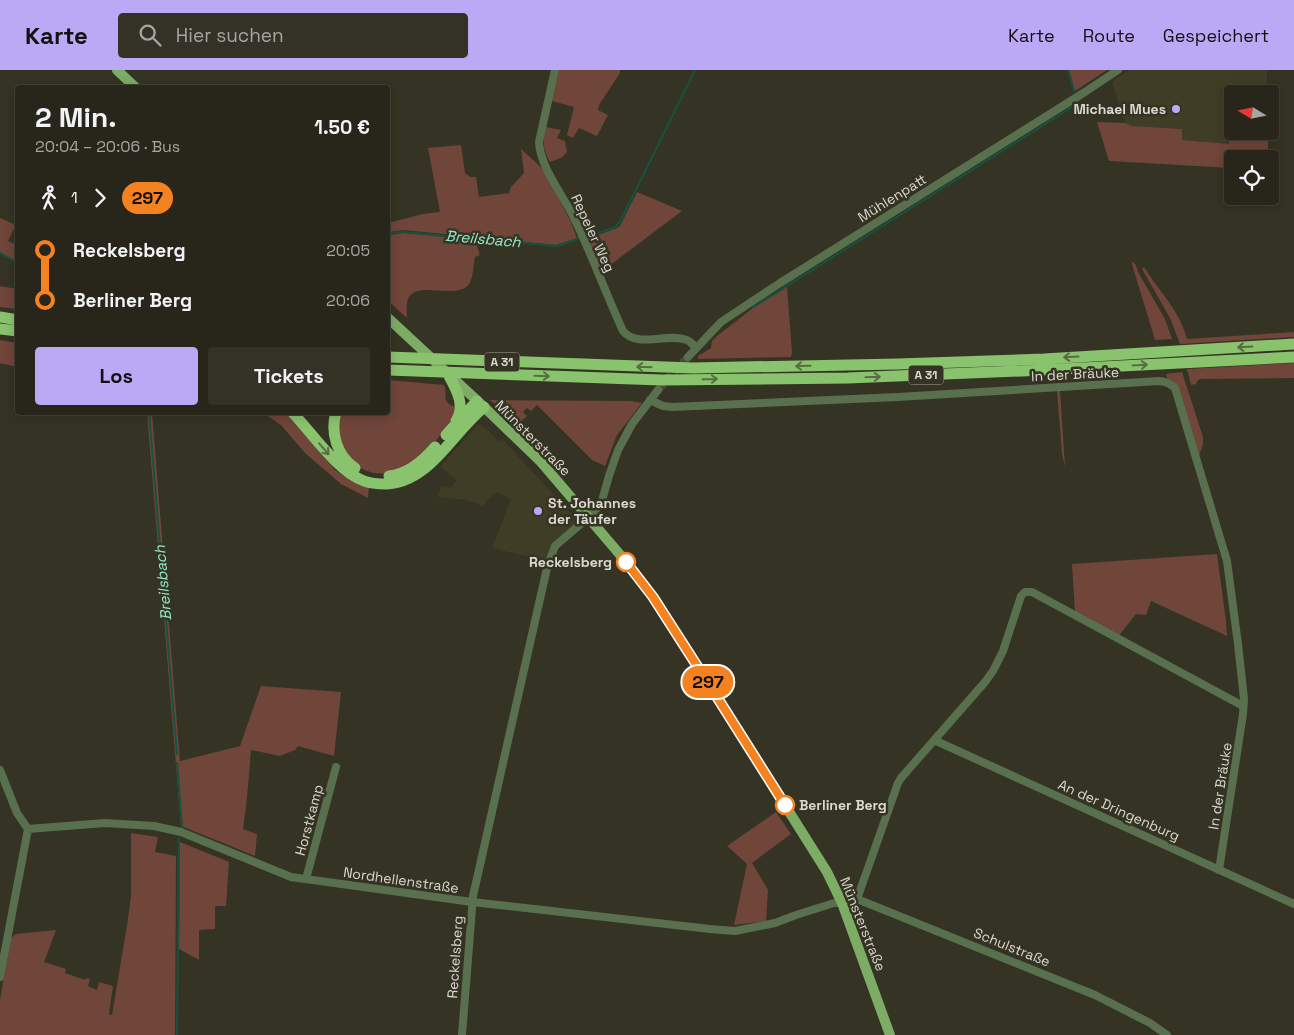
<!DOCTYPE html>
<html lang="de">
<meta charset="utf-8">
<style>
:root{--surface:#28261a;--page:#343227;--text:#f1f3f6;--muted:#a5a5a2;--line:#444339;--accent:#bca9f5}
body{margin:0;font-family:"Space Grotesk",sans-serif;background:var(--page);color:var(--text);height:100vh;display:flex;flex-direction:column;font-size:19px;white-space:nowrap}
*{box-sizing:border-box;margin:0}
p{font-size:16px;color:var(--muted)}
.icon{flex:none;width:28px;height:28px;fill:none;stroke:currentColor;stroke-width:2;stroke-linecap:round;stroke-linejoin:round}
.map{position:relative;flex:1;overflow:hidden}
.panel{position:absolute;left:15px;top:15px;width:375px;height:330px;display:flex;flex-direction:column;background:var(--surface);border-radius:5px;box-shadow:0 2px 12px #0003,0 0 0 1px var(--line)}
.panel>*{flex:none}
.badge{padding:0 10px;border-radius:16px;font-size:18px;line-height:32px}
.needle{width:32px;rotate:280deg}
.tools{position:absolute;left:1224px;top:15px;display:grid;gap:10px}
.tools a{display:grid;place-items:center;width:55px;height:55px;border-radius:5px;background:var(--surface);box-shadow:0 2px 12px #0003,0 0 0 1px var(--line);font-size:25px}
.map>.badge{position:absolute;translate:-50% -50%;box-shadow:0 0 0 2px #fff}
.legs{display:flex;align-items:center;gap:8px;height:55px;padding:0 20px;font-size:16px}
.legs p{margin-inline-start:auto}
.summary{display:flex;align-items:center;justify-content:space-between;height:85px;padding:0 20px}
h1{font-size:28px;font-weight:700;line-height:38px}
.button{display:flex;gap:10px;margin-top:auto;padding:10px 20px}
.button a{flex:1;height:58px;border-radius:5px;background:var(--accent);color:#111;font-size:20px;font-weight:700;line-height:58px;text-align:center}
.button a+a{background:var(--page);color:var(--text)}
ul{padding:0 20px;list-style:none}
li{display:flex;align-items:center;gap:18px;height:50px;font-size:19px}
li i{display:grid;place-items:center;width:8px;height:100%;margin:0 6px;background:currentColor}
li i::after{content:'';width:12px;height:12px;margin:-6px;border:4px solid;border-radius:50%;background:var(--surface)}
li p{margin-inline-start:auto}
li:first-child i{background:linear-gradient(#0000 50%,currentColor 0)}
li:last-child i{background:linear-gradient(currentColor 50%,#0000 0)}
header{display:flex;align-items:center;gap:30px;box-sizing:border-box;height:70px;padding:0 25px;background:var(--accent);color:#111}
header strong{font-size:24px}
nav{display:flex;gap:28px;margin-inline-start:auto;font-size:18px}
.search{width:350px;height:45px;background:var(--page);display:flex;align-items:center;gap:12px;box-sizing:border-box;padding:0 18px;border-radius:5px;color:var(--muted);font-size:19px}
.map>svg:first-child{display:block}
</style>
<header>
<strong>Karte</strong>
<div class="search"><svg class="icon" aria-label="search" viewBox="0 0 24 24"><circle cx="10" cy="10" r="6"/><path d="M15 15l6 6"/></svg>Hier suchen</div>
<nav><a>Karte</a><a>Route</a><a>Gespeichert</a></nav>
</header>
<div class="map">
<svg width="1294" height="965" viewBox="0 0 1294 965">
<rect width="100%" height="100%" fill="#353323"/>
<path fill="#403d26" d="M1129 0H1267V24H1232V59L1231 60 1229 74 1181 70V59L1132 56 1125 53 1112 12Z
M478 354 483 356 499 372 502 369 579 452 546 491 492 478 511 429 498 422 487 430 483 436 466 430 438 427 441 416 450 418 457 410 440 397Z"/>
<path fill="#70453a" d="M559 0H620V3L599 35 598 40 608 45 597 66 579 58 573 68 567 65 574 37 552 31Z
M1069 0H1107L1075 21Z
M1097 52 1125 53 1132 56 1182 59V70L1229 74 1231 59H1232V61L1268 62V89H1232V98L1109 91Z
M546 57 561 60 557 68 565 71 567 82 561 88 550 92C542 76 543 73 546 57Z
M461 75 465 103 470 107H476L479 127 509 123 511 117 524 103 521 79 542 98 570 150 577 168 556 175 403 160 388 162V153L423 144 440 142 428 78Z
M637 122 682 141 601 202 586 169 615 159 620 156Z
M0 148 16 155 8 171 17 175V192L0 182Z
M403 163 475 170 480 185 475 187C473 196 474 206 469 214 457 231 416 209 408 229 406 234 407 243 407 248L388 231V165Z
M1131 191 1136 195 1138 202 1165 249 1172 269 1155 270Z
M1144 197C1159 221 1180 241 1187 269L1294 262V267L1180 274 1170 248 1142 199Z
M0 216 17 219V239L0 237Z
M787 217 792 283 791 287 698 289V286L711 278 712 271 717 266 753 238Z
M0 270 17 273V297L0 293Z
M1294 293V308L1201 309 1198 310 1196 314 1191 315 1187 299Z
M1182 302 1203 367V375L1199 385H1198L1178 322 1168 311 1166 304Z
M388 310 444 315C449 327 439 332 458 338L448 356 433 374 418 389 390 404 374 403 367 401 356 396 348 389 337 367 340 343 388 342Z
M1057 321H1060L1065 397 1062 384Z
M490 330 632 331 642 333 617 365 605 396 592 390 537 335 531 341 527 338 523 342 527 346 519 353Z
M147 343H152L180 691 240 676 261 616 341 622 334 686 298 676 295 680 280 686 251 680C249 707 247 732 243 759L257 764 255 786 181 756Z
M263 343H286L335 400 343 405 369 417 368 428 341 414 305 383 281 355Z
M1217 484 1226 551 1227 566 1151 531 1146 545 1136 544 1118 567 1075 543 1072 494Z
M776 742 791 764 752 793 768 820 766 851 734 855 747 794 727 776Z
M131 763 158 767 155 782 176 786 175 965H0V930L11 868 16 864 56 860 44 892 66 899 65 903 85 910 86 908 90 909 88 916 97 920 99 912 113 916 109 944 112 945 128 849 131 826Z
M180 772 229 792 226 836H215V859L199 860V890L179 879Z"/>
<g fill="none" stroke-linecap="round" stroke-linejoin="round">
<path stroke="#155341" stroke-width="2" d="M1068 0 1074 21
M388 163 403 162 557 176 578 169
M587 166 614 158 620 152 695 0
M0 183 18 193
M753 237 1077 34
M149 342 177 684
M177 693 182 756V760
M177 965 179 769"/>
<path stroke="#4e4c3d" stroke-width="8" stroke-dasharray="8 4" stroke-linecap="butt" d="M658 320 688 287"/>
<path stroke="#59704e" stroke-width="8" d="M555 0 539 72C540 97 563 125 574 148 592 185 606 224 623 261 638 279 667 262 687 270 690 271 693 275 696 277
M688 287 721 252 780 213 1085 22 1118 0
M650 330 663 336 672 337 898 327 1159 311C1166 312 1170 313 1175 318L1227 491 1238 574 1244 629 1243 644 1219 800
M934 670 1294 834
M0 700 17 743 28 759
M28 759 105 753 154 756 181 762 291 807 472 832 710 859 735 861 775 853 796 845 834 833H842L857 829 1095 925 1150 953 1167 965
M306 809 336 697
M857 829 898 713 901 708 985 612 993 601 1003 581 1021 526 1025 522H1032L1243 636
M0 907 28 759
M462 965 473 826 547 498 555 476 589 447 601 434 609 406 618 380 632 354 658 320"/>
<path stroke="#7dac65" stroke-width="10" d="M117 0 136 18
M388 248 484 337 541 392 628 494 653 527 710 616 827 802 842 833 890 965"/>
<path stroke="#8ac36e" stroke-width="11" d="M0 247 18 250
M0 259 18 261
M388 287 693 298 898 294 1044 289 1294 274
M388 300 661 310 848 308 1044 300 1294 287
M449 306C456 319 466 336 456 351
M292 342C313 364 336 400 364 411 371 414 379 414 387 414 404 413 418 405 431 393 450 375 464 354 484 337
M336 342C330 363 337 386 355 398
M446 365 477 331
M389 406C407 404 423 391 435 377"/>
</g>
<defs><path id="oneway-shaft" d="M-6 0H5M1.5-3L5.5 0L1.5 3" fill="none" stroke-width="1.6" stroke-linecap="round" stroke-linejoin="round" transform="scale(1.25)"/></defs>
<g stroke="#576d41">
<use href="#oneway-shaft" transform="translate(1245 277) rotate(177)"/>
<use href="#oneway-shaft" transform="translate(1071 287) rotate(177)"/>
<use href="#oneway-shaft" transform="translate(1140 295) rotate(-3)"/>
<use href="#oneway-shaft" transform="translate(803 296) rotate(179)"/>
<use href="#oneway-shaft" transform="translate(644 297) rotate(-178)"/>
<use href="#oneway-shaft" transform="translate(542 306) rotate(2)"/>
<use href="#oneway-shaft" transform="translate(873 307) rotate(-2)"/>
<use href="#oneway-shaft" transform="translate(710 309) rotate(-1)"/>
<use href="#oneway-shaft" transform="translate(324 379) rotate(49)"/>
</g>
<g fill="none" stroke-linecap="round" stroke-linejoin="round">
<defs>
<path id="line-1" d="M626 492 653 527 710 616 785 735"/>
</defs>
<use href="#line-1" stroke="#fff" stroke-width="11"/>
<use href="#line-1" stroke="#f58220" stroke-width="8"/>
</g>
<g fill="#bca9f5" stroke="#353323" stroke-width="2">
<circle cx="1176" cy="39" r="5"/>
<circle cx="538" cy="441" r="5"/>
</g>
<g fill="#fff" stroke="#f58220" stroke-width="2.5">
<circle cx="626" cy="492" r="9"/>
<circle cx="785" cy="735" r="9"/>
</g>
<g text-anchor="middle" stroke-width="5" stroke-linejoin="round" paint-order="stroke">
<g fill="#353323" stroke="#a8a79b" stroke-width="1">
<rect x="484.5" y="282.5" width="35" height="19" rx="4"/>
<rect x="908.5" y="295.5" width="35" height="19" rx="4"/>
</g>
<g font-size="12" font-weight="bold" fill="#dad9cf">
<text x="502" y="296">A 31</text>
<text x="926" y="309">A 31</text>
</g>
<g font-size="14" font-weight="bold" fill="#dad9cf" stroke="#353323" text-anchor="end">
<text x="1166" y="44">Michael Mues</text>
<text x="548" y="438" text-anchor="start">St. Johannes<tspan x="548" dy="16">der Täufer</tspan></text>
</g>
<g font-size="14" fill="#dad9cf" stroke="#353323">
<text transform="translate(892 128) rotate(-32)" y="5">Mühlenpatt</text>
<text transform="translate(593 163) rotate(65)" y="5">Repeler Weg</text>
<text transform="translate(1075 304) rotate(-3)" y="5">In der Bräuke</text>
<text transform="translate(533 368) rotate(45)" y="5">Münsterstraße</text>
<text transform="translate(1220 716) rotate(-81)" y="5">In der Bräuke</text>
<text transform="translate(1119 740) rotate(24)" y="5">An der Dringenburg</text>
<text transform="translate(309 750) rotate(-75)" y="5">Horstkamp</text>
<text transform="translate(401 810) rotate(8)" y="5">Nordhellenstraße</text>
<text transform="translate(863 854) rotate(68)" y="5">Münsterstraße</text>
<text transform="translate(1012 877) rotate(22)" y="5">Schulstraße</text>
<text transform="translate(455 887) rotate(-86)" y="5">Reckelsberg</text>
</g>
<g font-size="14" font-weight="bold" fill="#dad9cf" stroke="#353323" text-anchor="end">
<text x="612" y="497">Reckelsberg</text>
<text x="799" y="740" text-anchor="start">Berliner Berg</text>
</g>
<g font-size="15" font-style="italic" fill="#8febca" stroke="#353323">
<text transform="translate(483 169) rotate(5)" y="5">Breilsbach</text>
<text transform="translate(163 513) rotate(-95)" y="5">Breilsbach</text>
</g>
</g>
</svg>
<div class="tools">
<a><svg class="needle" viewBox="-14 -14 28 28"><path d="M0-13l5 13h-10z" fill="#e53935"/><path d="M0 13l5-13h-10z" fill="#a5a5a2"/></svg></a>
<a><svg class="icon" aria-label="locate" viewBox="0 0 24 24"><circle cx="12" cy="12" r="6"/><path d="M12 2v4M12 18v4M2 12h4M18 12h4"/></svg></a>
</div>
<b class="badge" style="left:708px;top:612px;background:#f58220;color:#111">297</b>
<section class="panel">
<div class="summary"><div><h1>2 Min.</h1><p>20:04 – 20:06 · Bus</p></div><b>1.50 €</b></div>
<div class="legs"><svg class="icon" aria-label="walk" viewBox="0 0 24 24"><circle cx="13" cy="4" r="2"/><path d="M13 8l-2 6 4 7M11 14l-3 7M7 12l3-4h3l4 4"/></svg>1<svg class="icon" aria-label="forward" viewBox="0 0 24 24"><path d="M9 5l7 7-7 7"/></svg><b class="badge" style="background:#f58220;color:#111">297</b></div>
<ul>
<li><i style="color:#f58220"></i><b>Reckelsberg</b><p>20:05</p></li>
<li><i style="color:#f58220"></i><b>Berliner Berg</b><p>20:06</p></li>
</ul>
<div class="button"><a>Los</a><a>Tickets</a></div>
</section>
</div>
